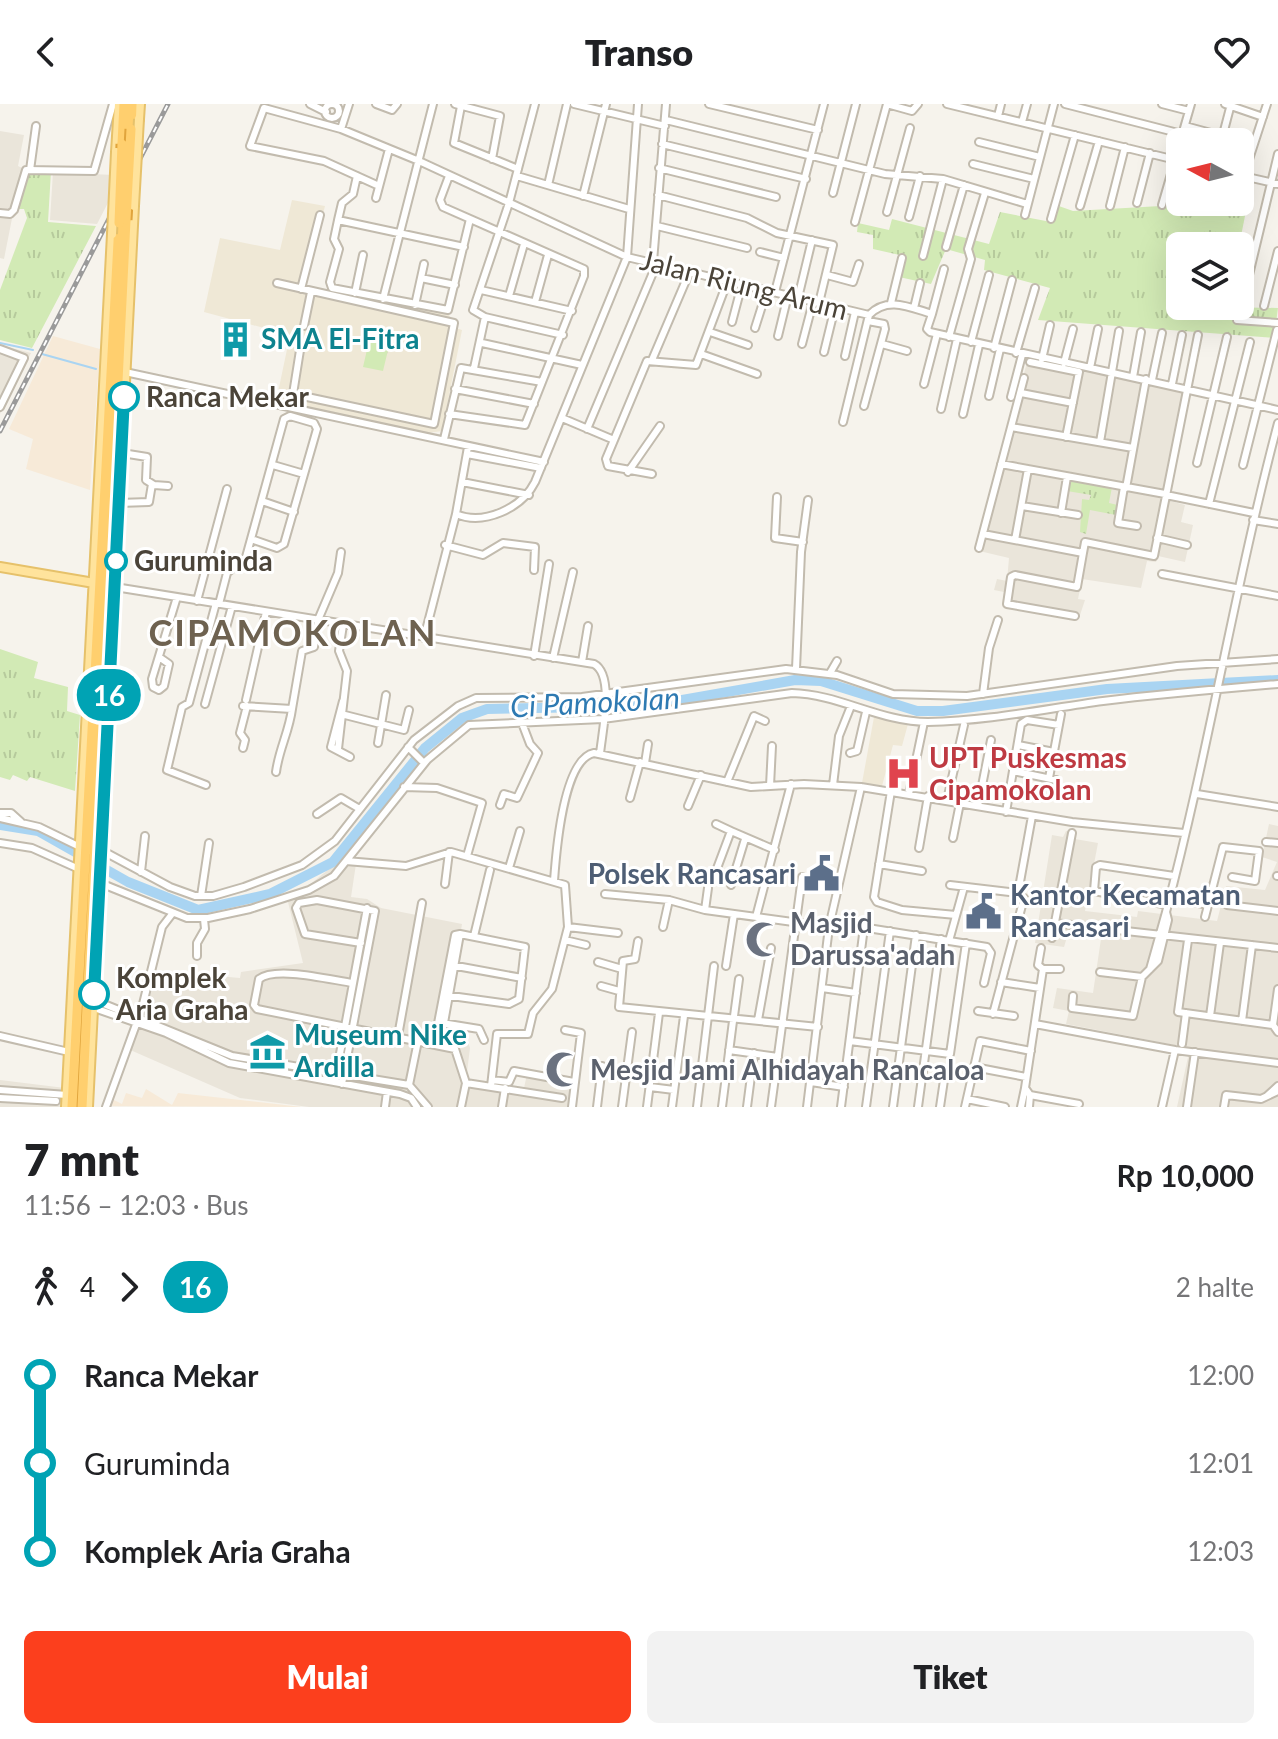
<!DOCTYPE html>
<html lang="id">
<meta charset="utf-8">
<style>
:root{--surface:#fff;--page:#f2f2f2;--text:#202124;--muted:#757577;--accent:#fc3f1d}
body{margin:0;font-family:Lato,sans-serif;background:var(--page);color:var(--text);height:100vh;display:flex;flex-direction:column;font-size:30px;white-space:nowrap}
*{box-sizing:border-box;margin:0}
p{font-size:26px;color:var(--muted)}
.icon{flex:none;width:44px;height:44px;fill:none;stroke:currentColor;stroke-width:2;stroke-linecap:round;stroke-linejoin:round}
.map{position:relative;height:1003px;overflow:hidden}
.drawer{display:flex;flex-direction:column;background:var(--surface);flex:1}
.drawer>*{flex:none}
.badge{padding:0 16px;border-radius:26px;font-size:28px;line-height:52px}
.needle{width:52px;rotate:277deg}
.controls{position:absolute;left:1166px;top:24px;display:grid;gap:16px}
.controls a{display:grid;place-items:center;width:88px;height:88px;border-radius:12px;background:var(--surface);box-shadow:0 8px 32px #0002;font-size:40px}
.map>.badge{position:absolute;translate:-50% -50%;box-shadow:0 0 0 4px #fff}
.legs{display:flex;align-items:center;gap:12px;height:88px;padding:0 24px;font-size:26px}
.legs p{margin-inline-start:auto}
.headline{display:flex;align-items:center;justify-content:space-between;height:136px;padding:0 24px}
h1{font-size:44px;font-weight:800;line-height:60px}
.button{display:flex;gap:16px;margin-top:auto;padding:16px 24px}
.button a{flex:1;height:92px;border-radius:12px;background:var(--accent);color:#fff;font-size:32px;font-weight:800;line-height:92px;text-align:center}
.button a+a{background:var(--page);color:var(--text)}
ul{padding:0 24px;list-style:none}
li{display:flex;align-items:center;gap:28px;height:88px;font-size:30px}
li i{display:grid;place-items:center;width:12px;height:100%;margin:0 10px;background:currentColor}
li i::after{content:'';width:20px;height:20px;margin:-10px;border:6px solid;border-radius:50%;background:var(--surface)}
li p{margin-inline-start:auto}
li:first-child i{background:linear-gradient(#0000 50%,currentColor 0)}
li:last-child i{background:linear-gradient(currentColor 50%,#0000 0)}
header{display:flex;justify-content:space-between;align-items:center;height:104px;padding:0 24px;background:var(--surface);font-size:36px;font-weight:800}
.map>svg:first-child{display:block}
</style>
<header><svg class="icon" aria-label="back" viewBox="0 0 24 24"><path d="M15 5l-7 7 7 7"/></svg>Transo<svg class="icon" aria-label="heart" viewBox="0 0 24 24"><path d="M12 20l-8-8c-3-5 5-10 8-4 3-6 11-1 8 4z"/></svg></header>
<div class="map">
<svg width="1278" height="1003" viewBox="0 0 1278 1003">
<defs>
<pattern id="grass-tufts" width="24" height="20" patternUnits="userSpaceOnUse" patternTransform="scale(2)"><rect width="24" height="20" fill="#d2eab5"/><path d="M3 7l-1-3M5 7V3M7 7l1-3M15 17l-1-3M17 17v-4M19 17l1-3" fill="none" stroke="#b6ca9c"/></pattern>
</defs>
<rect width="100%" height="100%" fill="#f6f3ec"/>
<path fill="#eae5da" d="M0 27 24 31 18 62 22 64 4 155 0 154Z
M53 68 113 71 112 91 97 120 50 116Z
M0 241 31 249 0 310Z
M1028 255 1184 286 1163 395 1185 401 1181 418 1193 421 1185 458 1158 452 1156 458 1147 457 1141 484 1082 475 1078 495 1085 496 1079 514 1002 501 1004 488 994 486 997 475 1007 477 1009 454 975 446Z
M1269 720 1278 722V1003H1177L1190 944 1066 920 1069 907 1053 904 1057 884 1093 889 1102 828 1070 823 1064 843 1035 839 1052 731 1063 733 1066 727 1076 728 1075 735 1098 739 1085 807 1137 813 1138 807 1217 817 1226 782 1265 786 1277 758 1262 753Z
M339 757 356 760 351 793 367 795 381 804 462 820 446 918 463 922 470 944 466 976 524 984 527 970 573 978 569 1003H309L240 994 128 945 160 867 240 874 241 868 303 859 288 798Z
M0 976 65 984V1003H0Z"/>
<path fill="#f7ead8" d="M53 232 100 245 90 386 26 365 33 335 9 325Z
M146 985 172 1001 178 989 302 1003 110 1002 112 995 122 1000 126 989 142 994Z"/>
<path fill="#efe8d6" d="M292 96 325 102 304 185 327 190 328 184 449 211 456 224 462 226 442 327 428 329 276 298 290 231 204 208 220 134 280 146Z
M874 613 908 620 902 642 893 641 882 682 862 679Z"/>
<path fill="url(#grass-tufts)" d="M28 67H51L48 118 96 122 32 244 0 236V186L27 114 24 105H17Z
M1248 97 1239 142H1180V202L1278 204 1274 234 1038 216 1050 184 984 166 985 156 946 145 931 180 899 173 904 152 873 145V131L857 128 858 119 889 126 892 115 989 140 1000 108 1051 118 1056 101 1073 107Z
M369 237 389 242 383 267 363 263Z
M1070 375 1112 383 1109 399 1118 401 1116 411 1090 406 1086 430 1080 428 1082 395 1089 396 1091 391 1067 387Z
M0 545 38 558 34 574 68 583 67 607 80 611 75 687 30 673 27 677 13 671 10 676 0 673Z"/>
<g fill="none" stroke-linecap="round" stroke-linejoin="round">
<path stroke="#a9d4f2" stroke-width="2" d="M0 239 33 246
M42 250 96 265
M134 273 203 289"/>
<path stroke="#a9d4f2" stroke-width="10" d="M0 721 38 727 128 778 198 806 270 790 333 758 425 644 462 614 487 605 648 602 795 576 821 577 917 607H943L1107 585 1278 576"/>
<defs>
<path id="minor" d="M310 0 326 8
M376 0 392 6 397 0
M455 0 500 12 492 55
M574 0 665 22
M709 0 818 26
M887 0 912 7 918 0
M947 0 1180 57
M1065 0 1182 30
M1162 0 1189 7
M1225 0 1263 13
M325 7a7 7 0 1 1 14 0a7 7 0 1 1-14 0Z
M461 2 454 39 518 65
M998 12 1001 0
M666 16 885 70 943 75 1027 100
M1022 18 1027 0
M1185 22 1222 32
M341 25 349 0
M1182 31 1191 0
M979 38 1040 53
M1221 38 1231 0
M662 40 806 75
M973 60 1034 75
M659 64 776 93
M30 66 36 22
M357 72 353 90 342 99 338 116 334 135 339 145 330 178 332 184 448 206 470 115
M449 72 440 96 443 103 584 165V172L525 321 449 310
M517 72 629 105
M1243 72 1278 80
M548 81 567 0
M379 82 324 57 250 42 264 4 341 25 419 57 627 153 869 211C887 192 909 203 932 210L927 225 930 228 1278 306
M1240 83 1267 0
M833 89 856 0
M658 91 747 114 777 129 833 141 819 199
M583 92 606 0
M376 94 389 45
M1212 98 1229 103 1235 98
M1137 99 1150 49
M1162 101 1180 39
M1080 102 1099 37
M1110 102 1125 43
M887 108 910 24
M0 109 10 110 14 106 26 66 94 67 113 0
M1025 111 1054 0
M909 113 920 72
M1051 115 1075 31
M338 116 464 143
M855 118 887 0
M657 122 747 144
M946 143 964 81
M760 148 784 154
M923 152 943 75
M653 158 666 0
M827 171 853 178 859 160
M421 174 455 181
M277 179 454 219 434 320 293 290 301 240
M301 185 320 111
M481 186 572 207
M775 188 824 0
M355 189 363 151
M509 192 524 140
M798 194 812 136
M383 195 433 0
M535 198 548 151
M891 199 902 154
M1242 200 1278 50
M415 201 424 160
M1264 202 1278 147
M914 204 920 179
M932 210 944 165
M485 213 563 231
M1237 216 1278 219
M732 218 742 180
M304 222 311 188
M755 224 767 186
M710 228 748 241
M778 232 788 191
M949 233 971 155 968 145 985 89
M971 238 989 171
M482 239 582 261
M802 240 813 198
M882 240 907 247
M994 244 1012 176
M0 245 24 254 0 303
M824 248 835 203
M1016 249 1035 184
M701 250 757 270
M845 252 855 208
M1042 255 1050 221
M652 256 690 167
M1030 258 1079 268 1066 333
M1064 259 1073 225
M474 264 485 213 473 206 509 99 535 0
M1090 264 1098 225
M125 268 544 358
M1133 273 1141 228
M1152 276 1162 229
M924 280 937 230
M1172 280 1182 231
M455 285 534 300
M1021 289 1073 299
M989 292 1000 245
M1011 293 1022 251
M864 302 885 225 884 220 868 217
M941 305 957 235
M963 310 979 241
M562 314 614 336 606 355 608 362 652 370
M843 318 869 211
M1011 323 1133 344
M587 325 657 159
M444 335 461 264 542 278
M614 336 647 257 696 261 728 176
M1100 338 1119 227
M122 349 147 353 146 376 154 381 168 382
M467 350 541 364
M1197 359 1227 233
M1001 360 1165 390
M273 361 304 370
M1243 361 1277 226
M628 368 660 322
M462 378 529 391
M1124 383 1118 419 1137 422
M1126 384 1146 275
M1166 391 1254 409
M777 393 775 434 803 438
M262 397 294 408
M119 399 149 398 152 380
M1209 400 1250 238
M1022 402 1078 411
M1061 409 1067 373
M456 410C484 422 522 404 535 378L627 153 638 0
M1253 416 1278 420
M983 430 1083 449 1085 438 1154 452 1198 231
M1157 434 1187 441
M1015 436 1028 365
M445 441 483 451 503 439 535 443 534 466
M979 444 1024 274
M1162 470 1278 492
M115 483 594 560C615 571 602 628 600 650
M197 497 227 385
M219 500 227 469 246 453 284 315 290 312 314 319 317 325 284 440 277 444 251 435
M1075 512 1007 500 1011 473 1015 471 1077 483 1083 449
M424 534 456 410 468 343
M534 552 549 460
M159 553 169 560 164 582 159 586 153 583 152 575 177 493
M553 554 573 468
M582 558 588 522
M796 565 801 448 808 396
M830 569 837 557
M983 590 989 544 998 516
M246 596 266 508
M343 597 331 643 350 653
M205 600 232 502
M243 602 292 605 302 547 314 543 318 516 338 469 341 448
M345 611 404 626 409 606
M378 639 386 591
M1018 641 1054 648
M408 643 424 659
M243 644 245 636 240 629 247 602
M338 645 347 567 339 547 343 521
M850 649 857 647 866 608
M645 659 648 640
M1013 667 1056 676
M276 668C279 645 289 628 292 605
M1049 674 1061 610
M727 678 754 612 765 617
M206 681 167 666 182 603 189 599 216 499
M833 681 839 632 851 602
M770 682 772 642
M404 683 437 684 482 699 467 752
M891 687 874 793 877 798 902 806 956 811
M909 690 924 618
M1197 690 1278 703
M630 694 640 658
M947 696 964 621
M500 701 504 690 517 694 538 649 530 640 522 619
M688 702 701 671
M978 702 991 636
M1006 708 1021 620 1027 616 1059 621
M0 709H11L21 718
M317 710 341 694 358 704
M0 714 39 723 80 743
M716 720 731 727
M953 734 960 699
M1266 738 1278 739
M0 739 32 744 79 765
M919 744 928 692
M101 746 170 783 195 792H213L244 783 302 761 335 737 414 636 458 602 476 594 582 593 786 565 837 571 893 590 967 592 1177 562 1278 555
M346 757 406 762 451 748 565 781 568 823 552 885 533 909 528 930H497L491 982
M879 760 922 767
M509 764 520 727
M716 767 731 727 775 746
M141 768 145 732
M1277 772H1278
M554 777C556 749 563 655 594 649L751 683 804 680 861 683 1072 718 1184 729
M100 779 187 814H208L250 805 309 786 334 772 427 656 469 621 603 615 792 589C839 590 880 618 928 618 988 617 1044 605 1103 597 1161 590 1220 585 1278 580
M445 780 449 748
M731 781 745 735
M950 781 1018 789 1024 794 993 910
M1018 789 1032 712
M605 790 669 796 705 806 829 823
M201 792 209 739
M1170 793 1208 801
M1168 801 1094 787 1096 763 1100 761 1174 772
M1227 801 1278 807
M705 806 708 784
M756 813 791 680
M1205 813 1223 743 1259 747 1255 777 1232 773
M830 818 987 843 991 849 984 879
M1054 819 1278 844
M568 823 618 829
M663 823 669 796
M474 832 490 766
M1052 834 1072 729
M565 836 586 841
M1188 836 1178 908 1273 921
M638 837 635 855 623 857 619 903 818 923
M949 837 964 783
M1041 844 1038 861 1043 865
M197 852V839L205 825 204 815
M598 858 622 865
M451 861 522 874
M726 862 734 810
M1150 865 1166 808
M1100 868 1142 873
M1001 878 1040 884
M353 879C331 876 276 862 259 875L254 901 257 905 455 945 466 979 461 1003
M601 882 619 887
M822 884 856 889
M1278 885 1273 921 1278 928
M444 891 509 900 519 895 525 843 460 830
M1073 892 1072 904 1133 912 1142 873 1158 857 1168 816 1166 808C1209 646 1235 481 1278 319
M94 896 232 952 409 981 428 1003
M94 904 166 929 229 959 400 990 411 994 417 1003
M978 907 1014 912
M734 912 739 875
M1210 912 1220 839
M758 916 771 844
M1242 917 1252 841
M442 919 479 925 484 936
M1035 920 1175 946 1278 959
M565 926 581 929 572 1003
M0 932 69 948
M398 932 422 799
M850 937 950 950 966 839
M434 940 455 831 460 830
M1182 940 1186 909
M440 941 460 830
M729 946 778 953
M974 963 1026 973
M336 971 367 804
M492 976 509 978 514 967 574 978
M811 978 844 983
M466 979 562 994
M342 980 375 807 317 796 299 799 296 804 305 830 361 839
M409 981 418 937
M650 983 674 986
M0 986 67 991
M1030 991 1079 1000
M1267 992 1278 982
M0 994 56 997
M967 995 1005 1003
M106 1003 142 904 162 823 172 810
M385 1003 387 988
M502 1003 505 984
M597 1003 602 962
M622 1003 632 928
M647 1003 659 909
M672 1003 684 912
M697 1003 714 862
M722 1003 733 917
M747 1003 754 949
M771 1003 802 773
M807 1003 829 823 861 683
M841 1003 864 823
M866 1003 890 827
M893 1003 916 831
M918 1003 941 835
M940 1003 944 976
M965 1003 980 937 1031 947
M1021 1003 1025 984
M1029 1003 1030 991 1025 984 1043 865H1060
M1162 1003 1175 946
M1187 1003 1195 948
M1224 1003 1226 991 1261 995 1278 987"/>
<path id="major" d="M139 15 140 0
M116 48 119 0
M0 463 94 479
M66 1003 112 130
M88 1003 134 102"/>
<path id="highway" d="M131 25 132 0
M122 40 124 0
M72 1003 119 119
M82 1003 126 116"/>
</defs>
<use href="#minor" stroke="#c2bbae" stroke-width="10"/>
<use href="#major" stroke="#e6c16a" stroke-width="12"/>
<use href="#highway" stroke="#e0a43c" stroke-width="13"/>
<use href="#minor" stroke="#fff" stroke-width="6"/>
<use href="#major" stroke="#ffe39c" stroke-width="8"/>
<use href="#highway" stroke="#ffcf6e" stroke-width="9"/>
<defs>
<path id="rail" d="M0 327 168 0"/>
</defs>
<use href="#rail" stroke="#9a9a9a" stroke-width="5"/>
<use href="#rail" stroke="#fff" stroke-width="2" stroke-dasharray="6" stroke-linecap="butt"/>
<defs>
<path id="major-bridge" d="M134 102 139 15
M112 130 116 48"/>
<path id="highway-bridge" d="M126 116 131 25
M119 119 122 40"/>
</defs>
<use href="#major-bridge" stroke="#e6c16a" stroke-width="12" stroke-linecap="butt"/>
<use href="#highway-bridge" stroke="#e0a43c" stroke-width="13" stroke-linecap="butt"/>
<use href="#major-bridge" stroke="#ffe39c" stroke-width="8"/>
<use href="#highway-bridge" stroke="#ffcf6e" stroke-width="9"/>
</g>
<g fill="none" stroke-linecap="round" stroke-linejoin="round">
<defs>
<path id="line-1" d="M94 890 124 293"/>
</defs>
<use href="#line-1" stroke="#fff" stroke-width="18"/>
<use href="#line-1" stroke="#00a3b4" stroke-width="12"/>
</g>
<defs>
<symbol id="building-bare" viewBox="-9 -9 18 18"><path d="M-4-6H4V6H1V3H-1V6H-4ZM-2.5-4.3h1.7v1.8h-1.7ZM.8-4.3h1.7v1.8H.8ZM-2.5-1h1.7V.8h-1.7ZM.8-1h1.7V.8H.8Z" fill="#0f9aa8" stroke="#fff" stroke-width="2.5" paint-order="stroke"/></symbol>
<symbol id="hospital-bare" viewBox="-9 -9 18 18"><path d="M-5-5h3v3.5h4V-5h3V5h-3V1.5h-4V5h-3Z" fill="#e0444e" stroke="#fff" stroke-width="2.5" paint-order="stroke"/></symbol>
<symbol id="civic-bare" viewBox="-9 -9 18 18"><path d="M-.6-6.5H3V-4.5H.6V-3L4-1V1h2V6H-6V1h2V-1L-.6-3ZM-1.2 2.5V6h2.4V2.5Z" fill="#5c6f8a" stroke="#fff" stroke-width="2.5" paint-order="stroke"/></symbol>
<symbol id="mosque-bare" viewBox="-9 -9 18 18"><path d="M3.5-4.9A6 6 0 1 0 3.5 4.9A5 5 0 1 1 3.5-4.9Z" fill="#6b7280" stroke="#fff" stroke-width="2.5" paint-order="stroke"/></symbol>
<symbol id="museum-bare" viewBox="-9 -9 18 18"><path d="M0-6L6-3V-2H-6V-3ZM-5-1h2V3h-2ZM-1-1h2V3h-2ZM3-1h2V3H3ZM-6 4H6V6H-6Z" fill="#0f9aa8" stroke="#fff" stroke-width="2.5" paint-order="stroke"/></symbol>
</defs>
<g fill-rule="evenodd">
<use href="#building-bare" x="210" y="210" width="51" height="51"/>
<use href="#hospital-bare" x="878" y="644" width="51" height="51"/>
<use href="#civic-bare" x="796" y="744" width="51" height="51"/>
<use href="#civic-bare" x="958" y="782" width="51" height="51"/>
<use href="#mosque-bare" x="738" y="810" width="51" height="51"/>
<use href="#museum-bare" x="242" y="922" width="51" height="51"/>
<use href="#mosque-bare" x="538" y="940" width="51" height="51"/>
</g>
<g fill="#fff" stroke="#00a3b4" stroke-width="4">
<circle cx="124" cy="293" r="14"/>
<circle cx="116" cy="457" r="10"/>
<circle cx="94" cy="890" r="14"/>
</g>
<g text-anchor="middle" stroke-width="6" stroke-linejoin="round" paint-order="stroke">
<g font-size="28" fill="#4b4439" stroke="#fff">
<text transform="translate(744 181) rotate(14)" y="10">Jalan Riung Arum</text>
</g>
<g font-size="28" font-weight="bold" fill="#0d838f" stroke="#fff" text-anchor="start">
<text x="261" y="245">SMA El-Fitra</text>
<text x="294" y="941">Museum Nike<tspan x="294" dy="32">Ardilla</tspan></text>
</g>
<g font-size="28" font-weight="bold" fill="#4b4439" stroke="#fff" text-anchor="start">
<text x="146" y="303">Ranca Mekar</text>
<text x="134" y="467">Guruminda</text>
<text x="116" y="884">Komplek<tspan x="116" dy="32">Aria Graha</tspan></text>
</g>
<g font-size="28" font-weight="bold" fill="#be3a42" stroke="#fff" text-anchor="start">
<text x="929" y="664">UPT Puskesmas<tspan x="929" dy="32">Cipamokolan</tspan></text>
</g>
<g font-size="28" font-weight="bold" fill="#4e5e75" stroke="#fff" text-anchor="end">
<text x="796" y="780">Polsek Rancasari</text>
<text x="1010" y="801" text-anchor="start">Kantor Kecamatan<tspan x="1010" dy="32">Rancasari</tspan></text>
</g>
<g font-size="28" font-weight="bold" fill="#5b616d" stroke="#fff" text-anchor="start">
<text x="790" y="829">Masjid<tspan x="790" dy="32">Darussa'adah</tspan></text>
<text x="590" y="976">Mesjid Jami Alhidayah Rancaloa</text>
</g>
<g font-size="30" font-style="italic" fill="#2e7ab2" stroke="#fff">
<text transform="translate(595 599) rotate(-3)" y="10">Ci Pamokolan</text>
</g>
<g font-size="36" font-weight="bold" letter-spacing="2" fill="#6e6250" stroke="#fff">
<text x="293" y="542">CIPAMOKOLAN</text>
</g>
</g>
</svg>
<div class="controls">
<a><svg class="needle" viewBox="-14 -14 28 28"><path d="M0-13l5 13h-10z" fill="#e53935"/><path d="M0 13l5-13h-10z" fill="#757577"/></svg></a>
<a><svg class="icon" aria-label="layers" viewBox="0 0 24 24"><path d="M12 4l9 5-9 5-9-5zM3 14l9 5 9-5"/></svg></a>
</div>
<b class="badge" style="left:109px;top:591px;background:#00a3b4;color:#fff">16</b>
</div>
<section class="drawer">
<div class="headline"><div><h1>7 mnt</h1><p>11:56 – 12:03 · Bus</p></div><b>Rp 10,000</b></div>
<div class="legs"><svg class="icon" aria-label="walk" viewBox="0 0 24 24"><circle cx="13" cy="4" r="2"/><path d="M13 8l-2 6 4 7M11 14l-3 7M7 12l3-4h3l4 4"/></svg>4<svg class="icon" aria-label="forward" viewBox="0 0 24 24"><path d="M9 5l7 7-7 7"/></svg><b class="badge" style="background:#00a3b4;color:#fff">16</b><p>2 halte</p></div>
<ul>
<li><i style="color:#00a3b4"></i><b>Ranca Mekar</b><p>12:00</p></li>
<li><i style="color:#00a3b4"></i><span>Guruminda</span><p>12:01</p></li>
<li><i style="color:#00a3b4"></i><b>Komplek Aria Graha</b><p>12:03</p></li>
</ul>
<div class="button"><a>Mulai</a><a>Tiket</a></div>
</section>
